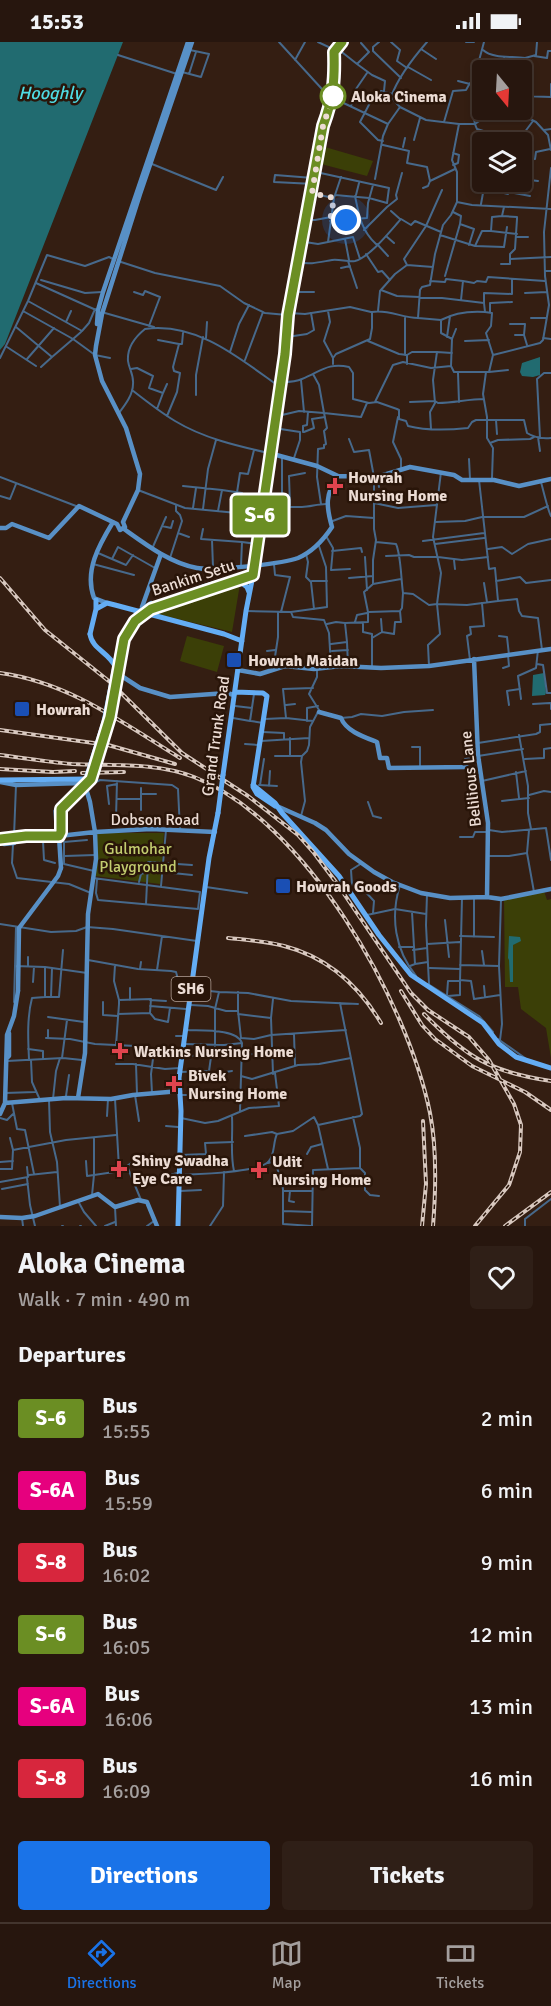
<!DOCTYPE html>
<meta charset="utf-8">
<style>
:root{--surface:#27160e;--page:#2f1f17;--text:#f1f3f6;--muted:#a49f9e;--line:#43352e;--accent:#1a73e8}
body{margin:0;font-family:Signika,sans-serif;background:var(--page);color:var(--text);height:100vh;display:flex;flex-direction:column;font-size:22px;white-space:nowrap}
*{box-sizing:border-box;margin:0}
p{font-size:20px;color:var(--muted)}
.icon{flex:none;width:33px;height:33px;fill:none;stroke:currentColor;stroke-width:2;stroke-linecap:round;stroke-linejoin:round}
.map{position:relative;height:1184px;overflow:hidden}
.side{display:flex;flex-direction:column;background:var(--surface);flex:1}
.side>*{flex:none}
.badge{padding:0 12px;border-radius:4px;font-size:21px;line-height:39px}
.needle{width:39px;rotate:162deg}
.fabs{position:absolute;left:472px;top:18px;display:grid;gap:12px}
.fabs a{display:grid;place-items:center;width:60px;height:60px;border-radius:6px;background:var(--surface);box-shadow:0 3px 9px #0003,0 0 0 2px var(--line);font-size:30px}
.you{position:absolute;width:30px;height:30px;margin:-15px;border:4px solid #fff;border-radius:50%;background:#1a73e8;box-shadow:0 0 0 9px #1a73e833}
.map>.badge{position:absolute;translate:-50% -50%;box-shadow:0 0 0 3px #fff}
h2{padding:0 18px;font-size:22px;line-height:54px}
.round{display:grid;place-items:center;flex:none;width:63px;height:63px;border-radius:6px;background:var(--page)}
.head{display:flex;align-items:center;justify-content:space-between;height:102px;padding:0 18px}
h1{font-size:28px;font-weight:800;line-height:45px}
.action{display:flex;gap:12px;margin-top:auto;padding:12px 18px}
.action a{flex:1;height:69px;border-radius:6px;background:var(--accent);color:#fff;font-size:24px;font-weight:800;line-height:69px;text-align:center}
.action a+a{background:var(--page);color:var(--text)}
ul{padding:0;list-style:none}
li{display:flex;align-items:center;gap:18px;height:72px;padding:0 18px}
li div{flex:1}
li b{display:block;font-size:22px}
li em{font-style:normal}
li .badge{min-width:66px;font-weight:700;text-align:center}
.status{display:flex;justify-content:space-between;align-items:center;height:42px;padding:0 30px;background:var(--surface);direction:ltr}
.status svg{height:16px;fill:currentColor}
.tabs{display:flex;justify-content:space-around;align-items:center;height:84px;border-top:2px solid var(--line);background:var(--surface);font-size:16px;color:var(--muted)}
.tabs a{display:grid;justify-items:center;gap:3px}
.tabs .active{color:var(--accent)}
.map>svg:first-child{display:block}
</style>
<div class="status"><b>15:53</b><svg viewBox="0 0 49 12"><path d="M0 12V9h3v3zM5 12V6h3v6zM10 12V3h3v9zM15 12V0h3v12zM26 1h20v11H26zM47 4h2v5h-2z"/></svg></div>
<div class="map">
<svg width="551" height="1184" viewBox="0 0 551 1184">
<rect width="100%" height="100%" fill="#341e12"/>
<path fill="#3b3f07" d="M325 105 373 119 367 134 321 122Z
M234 541 240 542 232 590 149 570Z
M187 594 224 604 217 630 180 619Z
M97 791H164L160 842 95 834Z
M544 849 547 858 551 857V1016L546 986 521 967 518 945H505L504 858Z"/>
<path fill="#216b70" d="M0 0H123L5 302 0 308Z
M540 315V333L533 335 522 334 520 330 522 321Z
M544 631 546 651 545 653 532 654 533 633Z
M509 894 520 895 521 899 513 903V940H510L509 918 508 916Z"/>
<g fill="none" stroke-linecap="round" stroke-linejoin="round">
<path stroke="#47698b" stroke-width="2" d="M279 0 332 58
M318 0 335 8
M379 0 373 5V9L401 36
M391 0 400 8 397 19 407 26
M466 0H474
M484 0 473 41 481 42C477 56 470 74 477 87L493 92 492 100
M361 1 369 10 357 22 372 33 385 39 384 49
M338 7 357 22
M421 7 436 17
M483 8C493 17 512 14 525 16L524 29 532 32 529 54
M118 13 177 32
M534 14 547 16 548 9H551
M504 15 505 27 509 28
M525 16 536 13 537 0
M295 18 305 0
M408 25 431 38
M182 30 201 35 209 12 190 8
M189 32 196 10
M458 39 470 42
M522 54 551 55V42
M335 57 388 82 400 65 426 78 459 82H475L485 75H499L504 71 520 72 536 80 548 93 551 108
M351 64 357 49 356 47 367 31
M400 65 391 55C398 35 413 16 427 0
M444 80 453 49 466 48 470 41H473
M544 88 551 87
M493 92 508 95 509 90 524 91 533 79
M414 98 420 76
M383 99 378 98 360 80 373 55 381 49 392 52
M383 103 409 109 407 121 427 125 430 139
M403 105 405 96
M522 118 535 117 536 110 550 107
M152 122 216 148 223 135
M453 123 458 121 459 113 453 111
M475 129 483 131
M316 130 389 146 387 161 369 156 335 153
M313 136 275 133 274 140 314 142
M375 137 383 94 388 82
M522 137 538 139
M502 140 500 150 508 152 511 140
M423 146 428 144 430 139 455 127
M509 150 530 154
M314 152 334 156
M356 153 359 141
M355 154C359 173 361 188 376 202
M457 160 472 163 551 167
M481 162 485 140
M387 165 397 157 396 153 402 131
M391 169 400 177
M453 170 461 174 460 182
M307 178H315L331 175
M330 179 367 176 368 161 373 143
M364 188 387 165
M491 189 517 192
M440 193 475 204 482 189H491L492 175 502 174 504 165
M386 194 394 201
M516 195H528
M345 197 349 218
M305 200 318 202 353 195 360 217
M328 200 334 156 341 135
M377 202 388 214
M475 204 504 205 507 185
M366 212 378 230 382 229 390 238
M510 217 551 215
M118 219 155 231 220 244 244 261 265 271 287 273
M348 219 357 246
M298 220C310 223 320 220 332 218 339 217 348 220 355 219 370 215 391 188 401 177L411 183 415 179 441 190
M501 222H510V212L515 207 517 177V175L502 174
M407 223 404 217 426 184 442 148
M341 226 350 224
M545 229H551
M445 234 460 182 474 187 469 203
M41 238 85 251 102 250
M430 239 445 240 446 237 463 239 461 258
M463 239 474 241 477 239 486 240 488 235 545 239
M36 241 96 268
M381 248 397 254 442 256 484 261 485 270C470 269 454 271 441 278V291L452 297 451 324 454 330H486L483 352 487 375V396L493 406 492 436
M134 250 143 253 145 249 160 255 149 284
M293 250H314
M525 251 547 250
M28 259 82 289 89 281 95 267
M484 261V251L512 252V237
M23 269 73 297 81 290
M328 269 330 280 324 299 333 316
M378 269 380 249 395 232 407 223 433 225
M485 270 492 271 491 284 486 291 493 313 489 330H486
M490 270V261L512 260
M105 271 154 285
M289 271 305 272 350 265 371 270
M418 276 441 278
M531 276H546
M66 280 71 269
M510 282H525L524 293 527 303
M16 285 52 315 73 297 95 313 110 316
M515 293H524
M287 295 307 292 314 288 311 271
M447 295 450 274
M206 296 207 280
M543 296 551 297
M452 297 456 287
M158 298 179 302
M368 299 399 312 407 313V322
M465 299 489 298
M7 305 36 324
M230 310 239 282 249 263
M437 310 452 311
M405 313V276
M407 313 412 310H437L433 338 435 361 430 370 431 387
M493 313 540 301 543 298 549 263 545 234 544 190 551 126
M0 316 28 259 47 213 85 224 109 215 113 217
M27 317 54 286
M245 318 263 270
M333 322V316L336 312 370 297 372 286V270C388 267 402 276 418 276L420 248 422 245 430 243 435 212 443 183 451 173 457 160V130L452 118 459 82
M41 325 52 315
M131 327 137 326 153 334 149 346 163 351 157 367
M489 330 508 328
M458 331 459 360
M301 338 304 370
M282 340C289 340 296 340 302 337 320 330 328 320 349 325L353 331V357L369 361 377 360 397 367 399 368V377L406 379 408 384C427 389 449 388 468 386L472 380 476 378H524L527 391C535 396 542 397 551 396
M132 348C146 359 160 370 175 379 203 396 237 404 269 411
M163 351 167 342
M196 353V333L203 295
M375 360 393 323 403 320 431 326 451 324
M410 360 435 359 438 361C454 361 468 357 484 357
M119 371C125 363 133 353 133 342 134 333 129 327 128 319 127 306 135 295 145 287 196 280 238 315 277 343
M275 372 282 373 299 369 324 371 319 343 313 332
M167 374 177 350 180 331 174 329 173 325 179 302H182L183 291
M398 375 393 400 401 417V427
M496 378 497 392
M274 386 300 390V398L294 416
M303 390V384L307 383 308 370
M304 390 314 386 312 377 325 375
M538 395 540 409
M540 396 537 337 544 331H551
M349 397 354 410 369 408 374 435V487L376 498 373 518V542L401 537
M490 401 498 398 530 397 534 395
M469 417 470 437
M0 435 76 464
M377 435 379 445
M479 438 489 527 495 526 498 559 517 557 519 569 522 574 538 576 542 608
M541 440C543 447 548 469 551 474
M183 444 222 448 218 469
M138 448 185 466 237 471 260 470
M222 448 242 451
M0 454 10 457 16 442
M236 457 240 431 248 432 254 408
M374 461 398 466 436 463
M321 462 317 435 318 407 324 406V403L326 402 324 389 327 386 324 371 361 375 367 361
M282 463V414
M290 463 289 434 305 431
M193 466 196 446
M203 467 208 427 216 398
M263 469C281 464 284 465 302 465 310 465 317 462 326 462
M330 480 346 474 374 476
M435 480 465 479 482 475H524L548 464
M162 484 171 486 173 479
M203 487 201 497 242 500 241 524
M178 491 189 495
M326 494 333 506 331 528 350 527
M212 498 213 525
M423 499 484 491
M242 500 257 502
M376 500 396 502C401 513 401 537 403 551L413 552 429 563 437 562 441 531 433 495 441 430
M435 502 484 496
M152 507 166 475
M488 507 502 505 512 512 528 502 551 497
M332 509 361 506 362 510
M98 511 112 517
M306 512 308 520 306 535 311 540 314 567
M133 513 126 523 112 517 118 505 155 526
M386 514 409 513 414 515H438L462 518 488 515
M365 515 367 548
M170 516 182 479 180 473 176 469V463
M454 518 455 527
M93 522 134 533
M274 522 275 533 290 535 281 570
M349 536 373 534
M312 539H327
M496 539 520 535 526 541 551 538
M484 541 487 560
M246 569 291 570 327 565 326 525 319 504
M291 570 293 575 324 578 329 591 331 624
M369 570 400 569 402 566 403 551
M381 577 382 590
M355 580 357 573 367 571
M345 581 368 580V570L364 550 373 542
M327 582 336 580 345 581 347 600
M363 582V590L372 592V626
M499 594 507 595 509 613
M372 596 382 590 394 592 395 580H401L400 569
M331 602 347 600 348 624
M267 609 275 608
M332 609 348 608
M470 618 467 594 471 592 470 585 484 584 482 561
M537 622 543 623 547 651H551
M429 624 428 603 440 592 437 562 467 563 498 559
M503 626 509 624 508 613
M273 628 278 595V571
M521 657 518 634 536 626 538 608
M551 661V667
M533 662 550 661
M286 663 295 662
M509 663 507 649 520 647
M235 664 252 666
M233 676 250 679 254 652
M286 676 283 647 313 646
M341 676 352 675 361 672 382 674 404 670 433 668
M265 677 286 676 313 679
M251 679 263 681
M307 679V666L318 664
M263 690 284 691V697
M519 693 528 744V771L531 787
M261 699 309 696
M478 701 536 692 540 690V683L551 682
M245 702 258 703
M412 705H420V725
M290 713V696
M275 714H302
M478 714 523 707
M525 717 544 716V707L551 706
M516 730 519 756
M482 739 526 729
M259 743 277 744
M260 743 264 717
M269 744 270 729
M87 750 94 741 100 738 172 743 178 747 180 788
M141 752H156
M529 753 544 749 551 750
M117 757H141V768
M141 757V746
M502 759 529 756
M368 760 373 774 381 776
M109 762 107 744 117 742
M301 774 305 759 301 720 302 714 307 709 309 703 310 685 319 668 309 652 317 635V626
M116 776 117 739
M489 788 502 790 546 786 551 818
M529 788 527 811 534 850
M14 794 16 743
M460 795H473L475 790H488
M87 798 64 800V822L94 829
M14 799H43L44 818 55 821
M13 802 12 821 17 836 69 842 91 851
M65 814 95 813
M489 814H509L527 811
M163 830 192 833
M93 836 200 850 198 867 98 858 96 851 97 837
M139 840 141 832 147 830
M352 842 360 844 374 859 373 871
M400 843C390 875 395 908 416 934
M161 844 166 788
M206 845 247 851
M349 848 352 843 351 828 362 821
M427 852 426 883 429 942
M146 862 148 820 192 823
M412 870 415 922
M367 873 395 867 426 872
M445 878 449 915
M0 882 51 890 76 889 87 885 113 887 197 899
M460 894 494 895
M474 895V855
M427 902 460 900
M399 905H413
M413 908 427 906
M482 909 484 923
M88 918 138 927 171 929 176 930 179 941 191 943
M115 923 114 939 119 958
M460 923 499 924
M15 924 16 885
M28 924V915
M410 924 415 922 428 920
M45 925V955H59L63 908
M430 926 460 927
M140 927 141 920
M157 928 162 894
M460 938 471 939 474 957 500 953
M33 940 34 925
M428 942 479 974 493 990
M484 944 485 955
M130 946V958
M191 947 219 950 248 951 291 959 358 962
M238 950V969L241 996 254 997 271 993 346 988
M447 953 448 939H460L462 856
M448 954 460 953V939
M51 955 52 926
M150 958 166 959
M14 960 15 924 45 925 87 931
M103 960V973L118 974
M191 963 208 964 226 969H238
M150 964 186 967
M150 971 155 977 168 980 170 966
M238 972 271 976 273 957
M48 975 84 980
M271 976 273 1032
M294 992 295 1023
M176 994H185
M46 996 70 997 95 1002 136 1004 163 1010H183
M48 996V988
M498 997 525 1016
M500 998 502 982 499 924 501 857
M184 1002 224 1003 242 1001C237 986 200 989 186 988
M116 1003 119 962V958L151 957 150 971 118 972
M28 1007 43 1009V1016
M182 1013 227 1016 242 1013 273 1010
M215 1015V967L219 950
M62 1016 67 978
M29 1017C28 997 27 975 32 956L45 955
M31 1018 32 1040 40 1058
M7 1019 63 1016 82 1018
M116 1022H133L165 1027 180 1026
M136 1022 137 1052
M209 1029 213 1032 232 1029
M180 1030 209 1029 211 1015
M241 1034 252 1037 298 1023 319 1022 351 1016
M5 1051 35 1050
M152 1051 151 1032 154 1009
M135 1053 139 1079
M180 1053H194
M66 1054 69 1033
M53 1057 56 1029 60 1016
M115 1057 119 1126
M49 1058 50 1090 57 1120 60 1165
M12 1061 17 1087 25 1088 34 1132
M240 1069 242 1001
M107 1074 108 1057
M232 1075C233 1093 230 1112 234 1129
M353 1075 360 1106V1126L365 1131V1148L370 1153 379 1154
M0 1076 7 1078 13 1072
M181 1076 205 1081 218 1079 249 1066 279 1064 275 1031
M318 1083 360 1074 362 1072 340 961
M166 1084 178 1085
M245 1094 272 1090 277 1092
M13 1108 66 1098 116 1093
M307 1112 311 1105 322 1102
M181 1113 206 1112 205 1101 233 1100
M275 1118 283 1147V1182L312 1184
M86 1119 87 1134 94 1133V1096
M0 1120 13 1119
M268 1121 294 1115
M127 1124C142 1112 161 1120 179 1117
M0 1127H12L13 1108 10 1096
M170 1133 177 1131
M180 1133C196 1132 261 1131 269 1119 275 1112 273 1100 277 1092L293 1089 314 1075 318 1083 328 1127
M0 1140 28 1135 27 1125
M2 1147 28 1142
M180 1149 201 1148
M283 1149H312
M290 1149 289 1159 294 1160
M92 1153 94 1133 114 1130 119 1126 127 1124 141 1158
M78 1159 84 1170 96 1184
M115 1165 116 1184
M283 1169 312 1170
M22 1176 23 1184
M35 1184 30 1163 27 1136 29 1133 57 1130
M62 1184H63
M80 1184H81
M105 1184 115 1180
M147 1184 154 1179
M210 1184 223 1164 224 1130
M312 1184 313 1128 360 1126
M525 1184V1177L551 1157"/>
<path stroke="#5890c6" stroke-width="4.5" d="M97 282 98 268 103 250 188 0
M269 411 317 424 338 434 377 435 410 425 454 433 462 438H494L519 444 551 437
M0 486H6L12 482 49 496 79 464 117 482 120 488 125 485 123 480 138 448 140 432 126 386 102 339 95 313 96 304 102 272 140 152 192 0
M124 487C145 502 170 521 197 526 213 529 282 522 298 516 312 510 324 497 332 485 326 464 325 452 338 434
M107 561 94 556C84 529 99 503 113 480
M142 565 161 512
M136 571 151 561
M474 617 478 713 488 781 487 855
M238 628 260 632 285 624 314 627 341 624 381 626 429 624 551 607
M117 631 140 646 170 655 227 651 234 653
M319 670 341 676C346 689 364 695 377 700L380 716H387L389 726 466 725V718H479
M0 740 16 743 82 741 87 750 90 760 95 790 96 817 88 872 85 1011 78 1056
M279 765 315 781 326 788 349 812 374 830 392 840 421 851 450 856 487 855 501 857 551 847
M4 802 14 801
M61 826 59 794 95 790 151 787 215 790
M7 1016 9 1014V991
M5 1061 66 1056 111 1057 133 1053 180 1049
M0 1072 5 1061 7 993 14 974 18 949
M0 1175 22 1176 35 1174 98 1152 115 1165 138 1158 147 1160 157 1184"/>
<path stroke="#64adf4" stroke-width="5" d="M238 538 247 545 249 550
M203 545 253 530
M204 550 234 539
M96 567 107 561 115 563 224 592 242 599
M90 592 96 567V558
M115 624C118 605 122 589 134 575
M235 650 263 651 267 654 253 745 257 752 275 764
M223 733 246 569 255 523 259 483 284 312 288 273 318 118 323 84 333 56 335 36 334 10 342 0
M0 738 86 737
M253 743 275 761 282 771 339 834 379 893 411 933 483 981 499 1002 516 1015 551 1026
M0 797 26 794H59
M178 1184 181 1069 179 1036 209 816 218 771"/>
<defs>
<path id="rail" d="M0 536 45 588 110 640 182 711 248 754 298 793 314 811 338 843 411 951 428 968 469 995 489 1018 514 1062 521 1083 520 1110 509 1143 475 1184
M0 631C68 640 123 681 180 716
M0 688 108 703 175 722
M0 713C24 716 48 720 72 722 113 724 155 720 194 735 305 778 407 958 430 1071 437 1107 436 1147 433 1184
M0 727 53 730 75 729
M82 731 124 730
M228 896C247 898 266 899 284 904 327 915 359 944 381 981
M401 949 422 983 435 997 472 1024 525 1050 551 1068
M424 972C467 1016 491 1030 551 1039
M422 1184 426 1142 423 1079
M505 1184 551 1150"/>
</defs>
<use href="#rail" stroke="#d8c8bf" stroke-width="4"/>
<use href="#rail" stroke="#291509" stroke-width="1.5" stroke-dasharray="4.5" stroke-linecap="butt"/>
<path stroke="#5890c6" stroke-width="4.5" d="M18 949 19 886 58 834 61 826"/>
<path stroke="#64adf4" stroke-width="5" d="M134 575 150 564 203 545
M218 771 223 733
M57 790 56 769 58 764 86 737 104 680 115 624C108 610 92 607 90 592
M61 790V767L91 737 110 675 124 597C140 564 171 560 204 550"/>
</g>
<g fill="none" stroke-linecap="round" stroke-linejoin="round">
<defs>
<path id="line" d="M0 797 26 794H59L61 790V767L91 737 110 675 124 597 135 579 151 567 253 533 285 312 288 273 323 84C333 57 335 39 334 10L342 0"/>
</defs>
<use href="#line" stroke="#fff" stroke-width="14"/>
<use href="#line" stroke="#6b8e23" stroke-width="9"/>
<path stroke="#ecdcd4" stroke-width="6" stroke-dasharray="0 10.8" d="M333 54 323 84 312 151 334 156 330 179 346 178"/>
</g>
<circle fill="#fff" stroke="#6b8e23" stroke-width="3" cx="333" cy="54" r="12"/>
<g fill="#e0444e" stroke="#291509" stroke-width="2">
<path d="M332 435h6v6h6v6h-6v6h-6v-6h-6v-6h6z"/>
<path d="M117 1000h6v6h6v6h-6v6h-6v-6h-6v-6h6z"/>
<path d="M171 1033h6v6h6v6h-6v6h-6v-6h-6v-6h6z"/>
<path d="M116 1118h6v6h6v6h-6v6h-6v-6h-6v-6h6z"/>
<path d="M256 1119h6v6h6v6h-6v6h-6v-6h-6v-6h6z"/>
</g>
<g fill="#1a4fb4" stroke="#291509" stroke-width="2">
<rect x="226" y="610" width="16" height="16" rx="3"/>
<rect x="14" y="659" width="16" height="16" rx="3"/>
<rect x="275" y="836" width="16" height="16" rx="3"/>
</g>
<g text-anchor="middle" stroke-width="5" stroke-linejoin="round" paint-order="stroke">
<rect fill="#291509" stroke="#b2a097" stroke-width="1.5" x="171.5" y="935" width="39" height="24" rx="4.5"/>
<g font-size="15" font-weight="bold" fill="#ecdcd4">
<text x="191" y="952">SH6</text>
</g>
<g font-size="16" font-weight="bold" fill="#ecdcd4" stroke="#291509" text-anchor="start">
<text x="351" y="60">Aloka Cinema</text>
</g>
<g font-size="16" font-weight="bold" fill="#ecdcd4" stroke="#291509" text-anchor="start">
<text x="348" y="441">Howrah<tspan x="348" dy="18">Nursing Home</tspan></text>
<text x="248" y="624">Howrah Maidan</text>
<text x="36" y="673">Howrah</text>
<text x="296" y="850">Howrah Goods</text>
<text x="134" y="1015">Watkins Nursing Home</text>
<text x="188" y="1039">Bivek<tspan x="188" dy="18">Nursing Home</tspan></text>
<text x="132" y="1124">Shiny Swadha<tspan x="132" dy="18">Eye Care</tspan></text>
<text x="272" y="1125">Udit<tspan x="272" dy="18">Nursing Home</tspan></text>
</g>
<g font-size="16" fill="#ecdcd4" stroke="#291509">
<text transform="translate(193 535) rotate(-18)" y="6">Bankim Setu</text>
<text transform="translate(215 694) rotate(-82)" y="6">Grand Trunk Road</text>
<text transform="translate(470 737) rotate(-96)" y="6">Belilious Lane</text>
<text x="155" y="783">Dobson Road</text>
</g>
<g font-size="16" fill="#c3cd6f" stroke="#291509">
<text x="138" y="812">Gulmohar<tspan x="138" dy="18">Playground</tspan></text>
</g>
<g font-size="18" font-style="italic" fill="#4fdbe3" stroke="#291509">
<text x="50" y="57">Hooghly</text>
</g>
</g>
</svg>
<div class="fabs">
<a><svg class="needle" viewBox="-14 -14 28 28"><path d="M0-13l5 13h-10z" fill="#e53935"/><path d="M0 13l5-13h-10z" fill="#a49f9e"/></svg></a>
<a><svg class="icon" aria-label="layers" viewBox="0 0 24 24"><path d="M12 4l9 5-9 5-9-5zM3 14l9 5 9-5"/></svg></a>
</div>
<div class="you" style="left:346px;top:178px"></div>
<b class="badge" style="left:260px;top:473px;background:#6b8e23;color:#fff">S-6</b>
</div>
<section class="side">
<div class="head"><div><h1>Aloka Cinema</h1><p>Walk · 7 min · 490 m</p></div><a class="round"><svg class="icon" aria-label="heart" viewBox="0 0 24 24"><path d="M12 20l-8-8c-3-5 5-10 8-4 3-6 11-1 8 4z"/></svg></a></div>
<h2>Departures</h2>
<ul>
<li><span class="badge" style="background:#6b8e23;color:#fff">S-6</span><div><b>Bus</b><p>15:55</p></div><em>2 min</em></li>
<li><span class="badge" style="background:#e6007e;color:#fff">S-6A</span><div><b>Bus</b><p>15:59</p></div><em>6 min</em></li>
<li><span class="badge" style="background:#d7263d;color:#fff">S-8</span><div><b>Bus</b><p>16:02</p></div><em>9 min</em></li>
<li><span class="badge" style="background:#6b8e23;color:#fff">S-6</span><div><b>Bus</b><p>16:05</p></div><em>12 min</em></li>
<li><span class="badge" style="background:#e6007e;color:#fff">S-6A</span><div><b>Bus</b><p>16:06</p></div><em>13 min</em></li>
<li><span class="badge" style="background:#d7263d;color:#fff">S-8</span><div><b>Bus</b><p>16:09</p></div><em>16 min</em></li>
</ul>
<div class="action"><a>Directions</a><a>Tickets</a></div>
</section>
<nav class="tabs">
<a class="active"><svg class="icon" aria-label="directions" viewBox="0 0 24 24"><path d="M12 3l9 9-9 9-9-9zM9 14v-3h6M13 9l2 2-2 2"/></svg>Directions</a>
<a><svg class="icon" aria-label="map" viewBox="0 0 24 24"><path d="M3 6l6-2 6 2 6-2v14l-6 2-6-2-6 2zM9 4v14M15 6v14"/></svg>Map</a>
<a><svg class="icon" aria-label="tickets" viewBox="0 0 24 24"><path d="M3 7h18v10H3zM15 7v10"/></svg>Tickets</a>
</nav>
